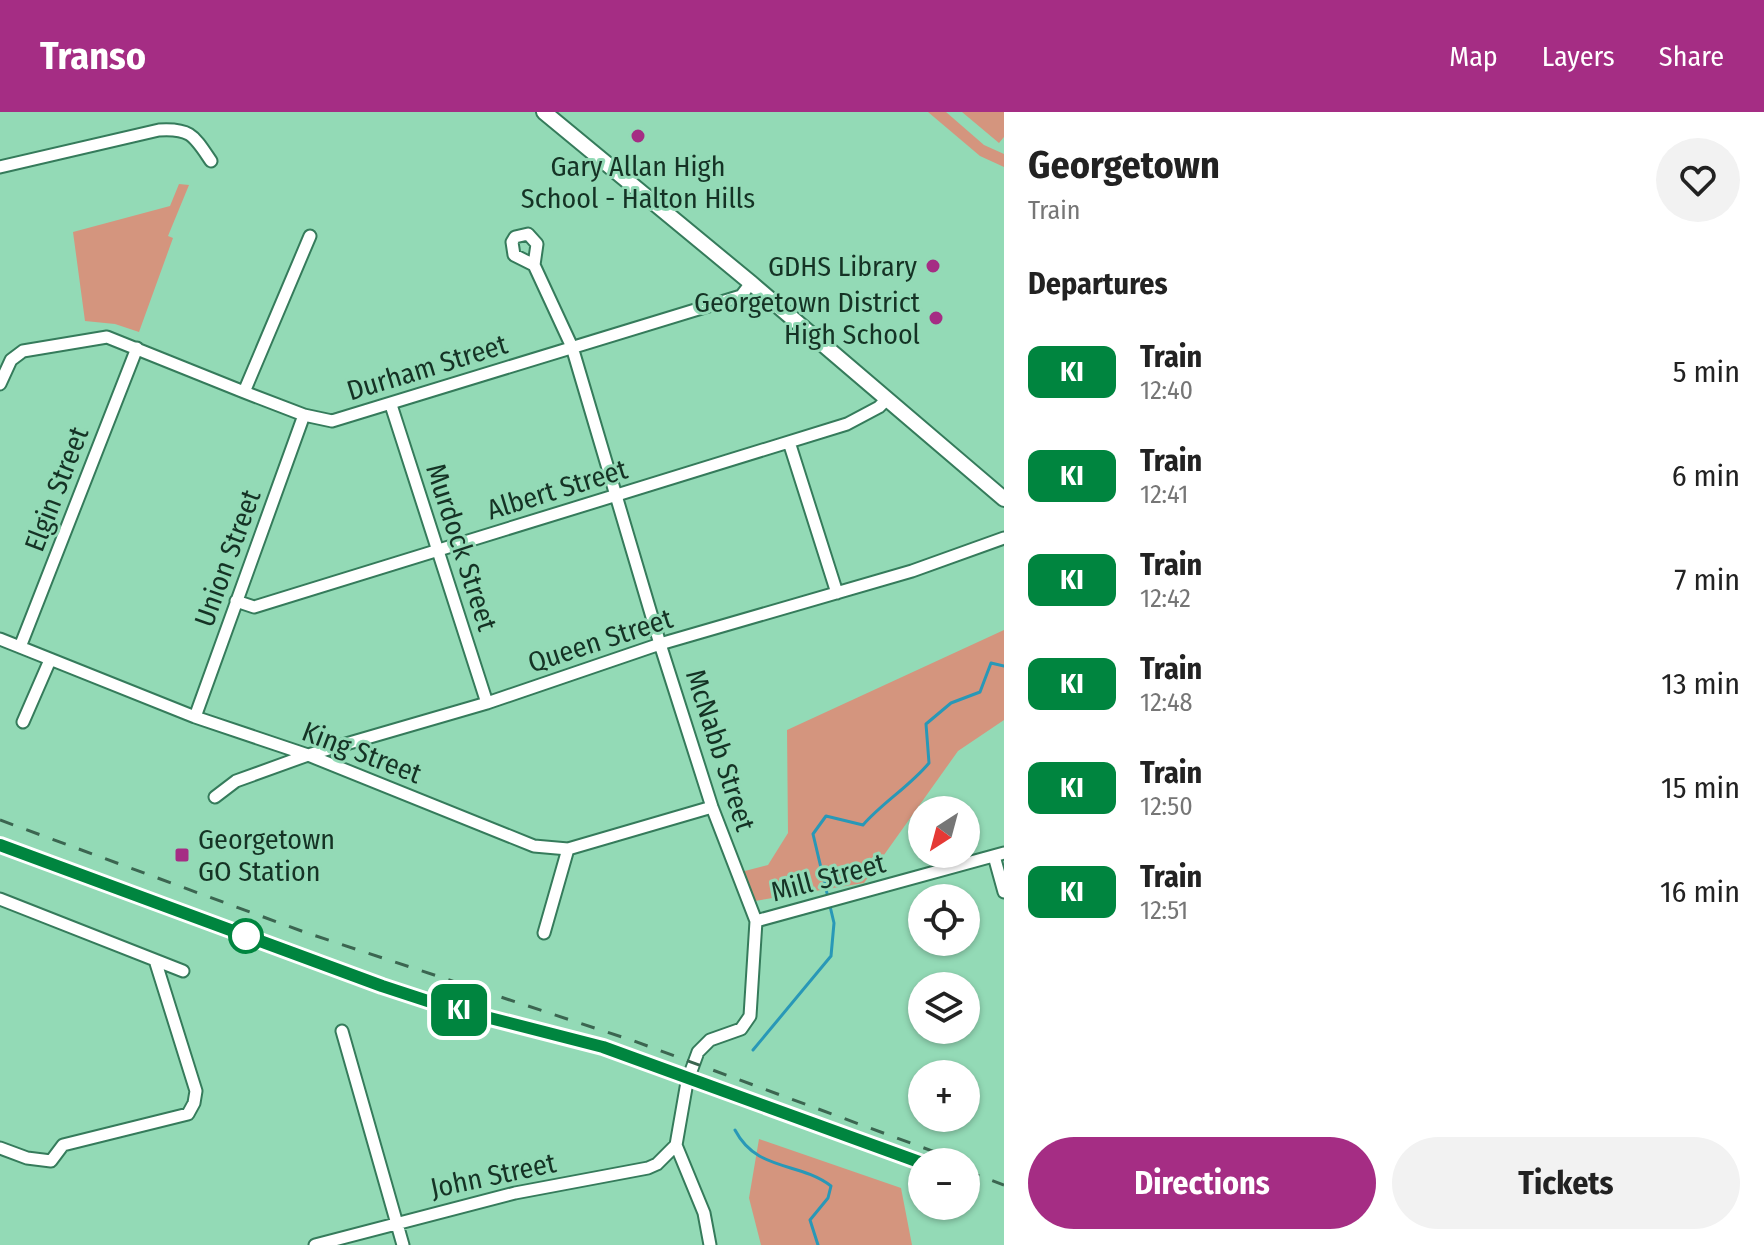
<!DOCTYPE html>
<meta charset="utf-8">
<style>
:root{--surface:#fff;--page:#f2f2f2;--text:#222;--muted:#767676;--accent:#a52d84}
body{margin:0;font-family:"Fira Sans Condensed",sans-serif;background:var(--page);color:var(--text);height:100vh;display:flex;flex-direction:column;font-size:30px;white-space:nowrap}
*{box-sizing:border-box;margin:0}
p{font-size:26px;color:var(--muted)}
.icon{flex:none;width:44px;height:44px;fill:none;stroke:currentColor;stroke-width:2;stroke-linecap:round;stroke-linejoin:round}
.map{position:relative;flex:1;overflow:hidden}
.side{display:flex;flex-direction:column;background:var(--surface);width:760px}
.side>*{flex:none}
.badge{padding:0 16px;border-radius:12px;font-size:28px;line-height:52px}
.needle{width:52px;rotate:216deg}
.fabs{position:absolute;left:908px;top:684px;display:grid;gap:16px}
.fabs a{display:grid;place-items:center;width:72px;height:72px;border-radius:50%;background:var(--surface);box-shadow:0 2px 6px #0004;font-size:40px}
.map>.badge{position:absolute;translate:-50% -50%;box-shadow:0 0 0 4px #fff}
h2{padding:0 24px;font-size:30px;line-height:72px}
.round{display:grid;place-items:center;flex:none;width:84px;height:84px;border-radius:42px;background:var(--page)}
.head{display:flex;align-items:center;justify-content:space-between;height:136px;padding:0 24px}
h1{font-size:38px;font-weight:700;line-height:60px}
.primary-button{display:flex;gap:16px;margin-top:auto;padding:16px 24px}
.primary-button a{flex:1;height:92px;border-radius:48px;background:var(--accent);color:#fff;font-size:32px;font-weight:700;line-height:92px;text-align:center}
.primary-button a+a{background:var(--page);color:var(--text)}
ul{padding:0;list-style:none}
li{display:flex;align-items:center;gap:24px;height:104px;padding:0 24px}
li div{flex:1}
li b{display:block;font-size:30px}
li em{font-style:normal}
li .badge{min-width:88px;font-weight:700;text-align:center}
header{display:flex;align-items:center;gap:48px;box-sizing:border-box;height:112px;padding:0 40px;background:var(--accent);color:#fff}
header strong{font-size:38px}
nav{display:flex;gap:44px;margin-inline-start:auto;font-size:28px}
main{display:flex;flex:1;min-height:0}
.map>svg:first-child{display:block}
</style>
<header>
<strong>Transo</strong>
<nav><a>Map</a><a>Layers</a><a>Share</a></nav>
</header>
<main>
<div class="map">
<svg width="1004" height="1133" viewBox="0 0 1004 1133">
<rect width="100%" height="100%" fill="#93dab6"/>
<path fill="#d4957e" d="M928 0H946L984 33 1004 42V55L980 44Z
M962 0H1004V25L999 31Z
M179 72 189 73 168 124 173 126 139 220 115 212 85 209 73 120 170 94Z
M1004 518V608L958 639 864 771 755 789 748 780 741 760 768 753 788 721 787 618Z
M759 1027 901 1076 912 1133H761L749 1086Z"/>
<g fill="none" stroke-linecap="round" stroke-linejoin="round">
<path stroke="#2998b7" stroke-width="3" d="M753 938 831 844 834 811 813 722 826 704 863 713C883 690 909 675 929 651L926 612 951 591 980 580 991 551 1004 554
M735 1018C757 1060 798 1049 831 1074L828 1086 810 1108 818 1133"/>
<defs>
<path id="minor" d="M0 55 159 18C191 16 194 24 211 49
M534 153 514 143 512 130 515 125 528 122 537 132 534 153 572 235 660 532 712 695 756 809 750 904 741 917 710 928 698 940 687 970 676 1033
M0 272 11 248 23 239 107 225 244 280 304 303 332 309 741 184 751 171
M244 280 310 124
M391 293 487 591
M789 330 837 481
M236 489 254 495 847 312 879 295 886 288
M0 527 195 605 308 643 534 734 568 737 712 695
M20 535 137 236
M195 605 304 303
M23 610 50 548
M215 685 236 669 308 643 487 591 660 532 912 459 1004 426
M994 744 1004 780
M0 787 183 859
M756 809 1004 741
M544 821 568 737
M342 919 403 1133
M676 1033 704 1101 710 1133
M0 1036 27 1046 51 1049 63 1033 188 1002 194 991 196 979 155 848
M315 1133 515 1081 648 1056 657 1052 676 1033"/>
<path id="major" d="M544 0 751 171 1004 387"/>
</defs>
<use href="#minor" stroke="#357b5b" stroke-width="15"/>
<use href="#major" stroke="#357b5b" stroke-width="18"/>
<use href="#minor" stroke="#fff" stroke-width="11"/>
<use href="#major" stroke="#fff" stroke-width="14"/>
<path stroke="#3b6550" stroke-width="3" stroke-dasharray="14 14" stroke-linecap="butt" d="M0 708 307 821 634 929 962 1050
M0 733 401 881 603 935 922 1051
M966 1059 1004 1073"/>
</g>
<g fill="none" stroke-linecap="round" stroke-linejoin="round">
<defs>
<path id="line" d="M0 733 382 874 443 894 603 935 922 1051"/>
</defs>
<use href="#line" stroke="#fff" stroke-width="18"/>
<use href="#line" stroke="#00853f" stroke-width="12"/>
</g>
<g fill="#a52d84" stroke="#93dab6" stroke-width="3">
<circle cx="638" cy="24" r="8"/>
<circle cx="933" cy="154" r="8"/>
<circle cx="936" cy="206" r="8"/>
<rect x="174" y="735" width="16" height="16" rx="4"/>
</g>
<circle fill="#fff" stroke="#00853f" stroke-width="4" cx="246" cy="824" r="16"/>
<g text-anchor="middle" stroke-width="6" stroke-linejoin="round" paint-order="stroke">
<g font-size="28" fill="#153325" stroke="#93dab6" text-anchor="end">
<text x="638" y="64" text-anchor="middle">Gary Allan High<tspan x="638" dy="32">School - Halton Hills</tspan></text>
<text x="917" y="164">GDHS Library</text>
<text x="920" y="200">Georgetown District<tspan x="920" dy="32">High School</tspan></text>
<text x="198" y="737" text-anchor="start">Georgetown<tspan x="198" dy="32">GO Station</tspan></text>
</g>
<g font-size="28" fill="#153325" stroke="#93dab6">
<text transform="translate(427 255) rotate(-17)" y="10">Durham Street</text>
<text transform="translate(56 377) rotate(-69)" y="10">Elgin Street</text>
<text transform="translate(557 377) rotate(-17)" y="10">Albert Street</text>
<text transform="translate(462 435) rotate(72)" y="10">Murdock Street</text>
<text transform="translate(227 446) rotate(-70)" y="10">Union Street</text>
<text transform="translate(600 528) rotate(-18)" y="10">Queen Street</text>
<text transform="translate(721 638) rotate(72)" y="10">McNabb Street</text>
<text transform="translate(362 640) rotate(21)" y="10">King Street</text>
<text transform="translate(828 765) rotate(-15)" y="10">Mill Street</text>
<text transform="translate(493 1063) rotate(-12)" y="10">John Street</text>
</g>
</g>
</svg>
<div class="fabs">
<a><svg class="needle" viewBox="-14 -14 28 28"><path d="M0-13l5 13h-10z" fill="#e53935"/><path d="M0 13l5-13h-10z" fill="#767676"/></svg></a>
<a><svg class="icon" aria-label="locate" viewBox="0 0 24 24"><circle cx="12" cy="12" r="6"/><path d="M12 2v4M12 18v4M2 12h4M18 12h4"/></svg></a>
<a><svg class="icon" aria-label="layers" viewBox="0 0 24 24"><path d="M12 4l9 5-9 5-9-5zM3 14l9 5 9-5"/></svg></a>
<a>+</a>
<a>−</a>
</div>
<b class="badge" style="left:459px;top:898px;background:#00853f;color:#fff">KI</b>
</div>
<section class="side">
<div class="head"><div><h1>Georgetown</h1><p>Train</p></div><a class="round"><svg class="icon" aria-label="heart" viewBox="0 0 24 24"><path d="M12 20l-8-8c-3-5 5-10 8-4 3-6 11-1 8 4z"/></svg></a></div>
<h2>Departures</h2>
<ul>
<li><span class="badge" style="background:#00853f;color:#fff">KI</span><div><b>Train</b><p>12:40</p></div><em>5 min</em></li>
<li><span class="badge" style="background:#00853f;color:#fff">KI</span><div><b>Train</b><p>12:41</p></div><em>6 min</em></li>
<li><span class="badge" style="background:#00853f;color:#fff">KI</span><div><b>Train</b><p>12:42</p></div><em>7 min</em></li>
<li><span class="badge" style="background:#00853f;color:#fff">KI</span><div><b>Train</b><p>12:48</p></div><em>13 min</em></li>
<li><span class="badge" style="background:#00853f;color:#fff">KI</span><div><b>Train</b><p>12:50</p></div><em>15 min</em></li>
<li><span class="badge" style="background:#00853f;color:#fff">KI</span><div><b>Train</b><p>12:51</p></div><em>16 min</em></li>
</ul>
<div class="primary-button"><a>Directions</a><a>Tickets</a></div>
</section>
</main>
